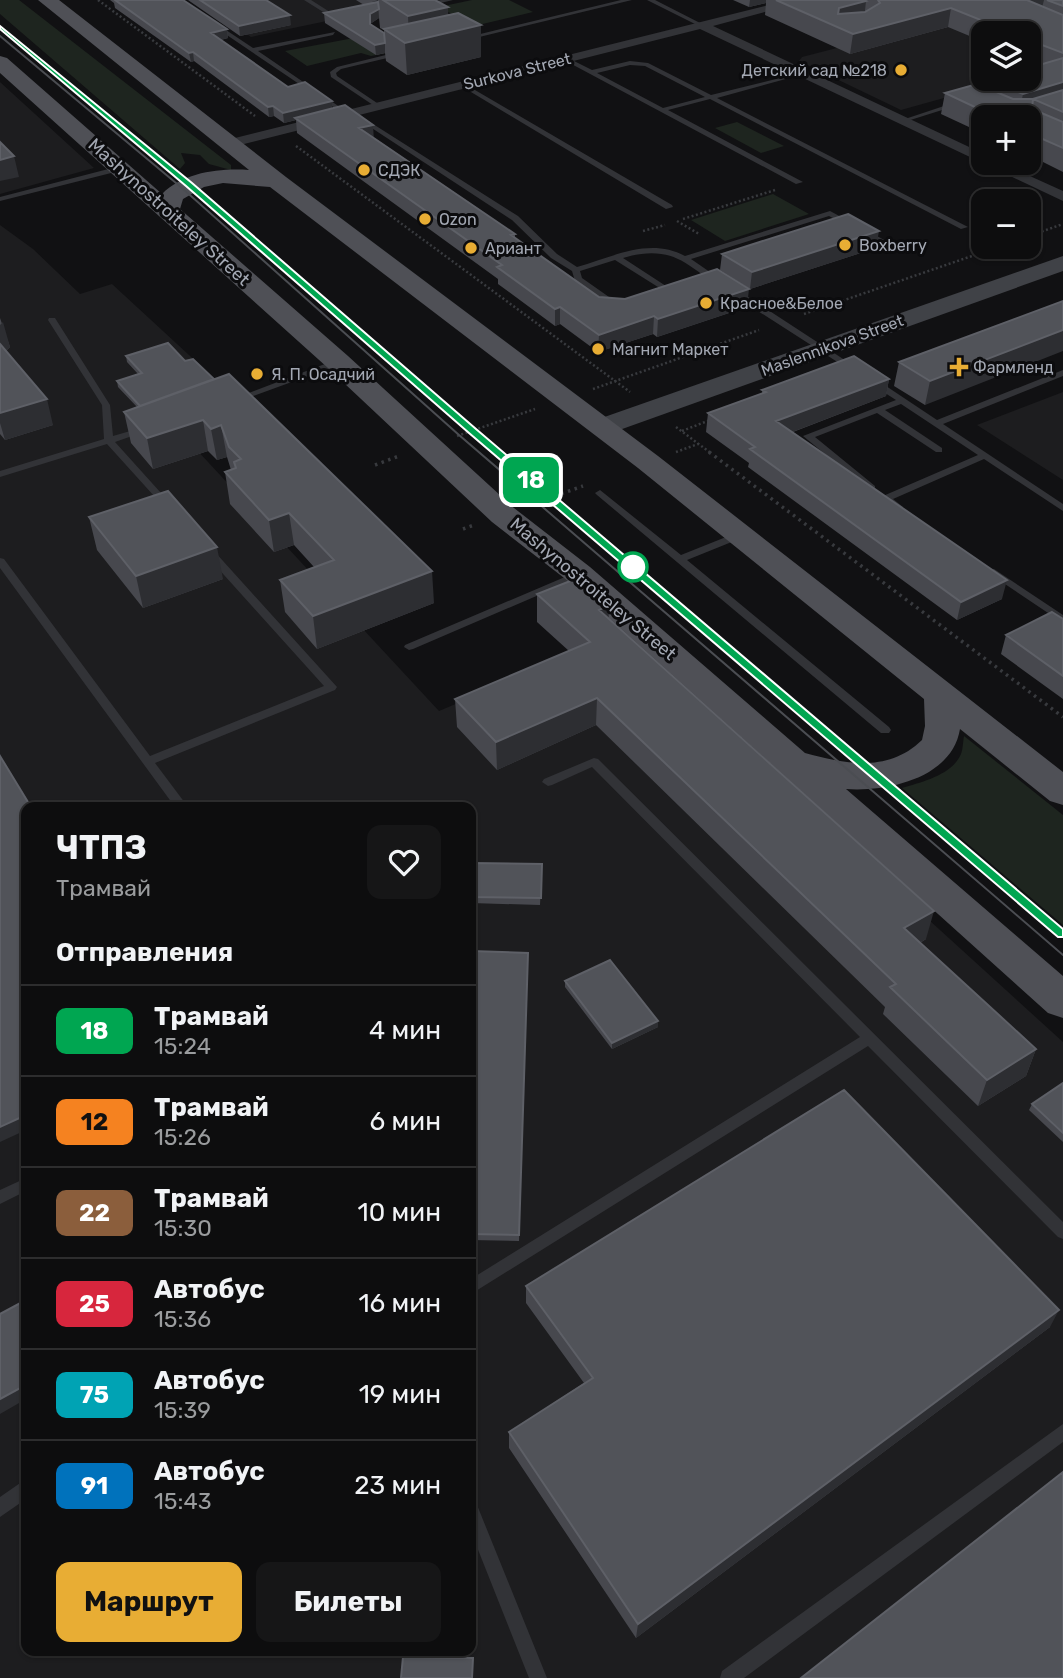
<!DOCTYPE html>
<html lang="ru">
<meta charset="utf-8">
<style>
:root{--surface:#0d0d0e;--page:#161617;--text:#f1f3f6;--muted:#9a9c9e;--line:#2d2d2e;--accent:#e8ad34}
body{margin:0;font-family:Rubik,sans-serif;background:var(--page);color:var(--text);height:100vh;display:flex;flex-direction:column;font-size:26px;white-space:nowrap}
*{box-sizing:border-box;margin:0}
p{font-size:23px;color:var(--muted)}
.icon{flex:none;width:38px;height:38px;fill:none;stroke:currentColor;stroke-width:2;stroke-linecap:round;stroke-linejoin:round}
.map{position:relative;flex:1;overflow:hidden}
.sheet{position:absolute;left:21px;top:802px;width:455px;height:854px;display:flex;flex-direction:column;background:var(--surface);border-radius:14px;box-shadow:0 2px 5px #0004,0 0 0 2px var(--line)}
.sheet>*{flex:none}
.badge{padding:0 14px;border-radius:10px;font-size:24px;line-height:46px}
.buttons{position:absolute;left:971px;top:21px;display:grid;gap:14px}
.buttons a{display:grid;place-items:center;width:70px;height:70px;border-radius:14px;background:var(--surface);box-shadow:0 2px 5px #0004,0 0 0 2px var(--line);font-size:35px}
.map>.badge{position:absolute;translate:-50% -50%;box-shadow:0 0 0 4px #fff}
h2{padding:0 35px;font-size:26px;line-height:63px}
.round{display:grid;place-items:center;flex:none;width:74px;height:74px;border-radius:14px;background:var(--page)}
.summary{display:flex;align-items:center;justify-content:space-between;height:119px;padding:0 35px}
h1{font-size:33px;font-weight:700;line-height:52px}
.primary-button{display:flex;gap:14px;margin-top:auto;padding:14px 35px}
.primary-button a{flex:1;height:80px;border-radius:14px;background:var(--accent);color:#111;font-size:28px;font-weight:700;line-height:80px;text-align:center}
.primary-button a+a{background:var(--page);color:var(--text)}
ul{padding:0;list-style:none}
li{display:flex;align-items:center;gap:21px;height:91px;padding:0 35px;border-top:2px solid var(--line)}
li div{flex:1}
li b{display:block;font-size:26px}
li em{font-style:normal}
li .badge{min-width:77px;font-weight:700;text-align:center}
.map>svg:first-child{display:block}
</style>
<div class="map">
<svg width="1063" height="1678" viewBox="0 0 1063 1678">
<rect width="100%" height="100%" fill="#111113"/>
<path fill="#1d1d1f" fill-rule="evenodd" d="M196 0H427L251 37Z
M926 25 1029 33H984V79H1012L901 110 799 61 802 57Z
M0 82 94 168 0 194Z
M0 225 33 249 80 294 112 284 215 379 144 393 439 711 617 636 1063 1042V1678H0ZM26 807H471V1650H26Z
M1063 392V480L977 425Z"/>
<path fill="#1e251f" d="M0 0H19L231 165V170L209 164 200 155 181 153 185 163 180 169 0 14Z
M472 0H509L533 12 474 26 439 7Z
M359 37 392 52 371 56 361 53 307 66 285 51Z
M737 122 784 146 761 153 715 128Z
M773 194 809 214 725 241 691 220Z
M964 736 1063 815V925L902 788C922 782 952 775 961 754 963 749 963 741 964 736Z"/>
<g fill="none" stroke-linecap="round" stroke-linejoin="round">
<path stroke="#383a3e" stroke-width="2.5" stroke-dasharray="2 2.5" stroke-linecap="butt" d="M98 0 255 116
M296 146 630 392
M683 219 775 190
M677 221 699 234
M643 231 665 225
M1029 236 1063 224
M804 314 998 247
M593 389 759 330
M676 427 712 454
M682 431 710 420
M457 436 535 409
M676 452 698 444"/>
<path stroke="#383a3e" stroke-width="3.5" stroke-dasharray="2.5 4.5" stroke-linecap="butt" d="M709 452 1063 717
M375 465 399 456
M535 503 583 486
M463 529 474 525"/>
<path fill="#323337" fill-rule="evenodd" d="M304 0H311L333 14 328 15Z
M441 0H453L436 4 432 12H428L432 2Z
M621 0H632L467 40 464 38Z
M647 0H655L704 25 699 26Z
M214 22 253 48 335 32 333 35 258 51 350 114 345 115 212 25Z
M402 51 404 54 341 69 336 73 337 76 380 105V107H376L331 77 330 72 337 67Z
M566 57 592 70 630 61 648 63 711 95 804 72V74L717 98 968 227 961 229 710 99 668 110 803 182 796 184 564 60ZM630 65 645 66 705 97 663 108 597 73Z
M463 83 672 205 673 207 666 209 461 86 460 85Z
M956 102 959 104 958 105 904 122 899 121Z
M358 117H362L518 216 557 254 577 267C613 257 649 237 685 256L830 211 890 243 883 245 829 216 691 259 720 279V283H717C708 280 701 273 693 268 670 251 650 250 623 258L669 288 670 290 666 292 615 260 580 271 582 278 619 304 620 306 616 308 575 281 572 271 551 258 512 220 358 119Z
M120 166 124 168 123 170 0 201V197Z
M733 291H739L860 370 853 372 733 295Z
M49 318H55L110 405 113 436 144 427 149 430 115 442 170 503V507H164L107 444 0 477V471L104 439 102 405 48 320Z
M338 359 342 362 341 364 237 402 230 400Z
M1063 370V376L943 424 1063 504V511L984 459 893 499 903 507 901 509H895L883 500V496L978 455 901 404 885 410 942 448V452H936L877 413 815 437 875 486V490H869L803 436 896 400 871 384V380H877L937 420Z
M600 490 681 555 736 533H744V537L687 560 889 727 891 730 889 733H881L597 495 595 493Z
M210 550 214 551 337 687 335 690 155 763 188 807H175L0 568V558L4 559 150 756 324 686 206 555 205 553Z
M994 569 1063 615V623L990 574V570Z
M579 571 584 574 583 576 413 649 409 650 404 647 405 645Z
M594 758 598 759 1063 1222V1239L1058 1237 868 1046 471 1294V1279L860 1037 592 767 552 785 548 786 542 782 544 779Z
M26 1178V1191L0 1204V1190Z
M1063 1424V1442L744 1678H720L722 1671Z
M26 1479V1499L0 1517V1497Z
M471 1502 477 1505 547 1678H529L471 1532Z"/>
<path fill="#323337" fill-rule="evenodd" d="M789 0H809L713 26 984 154V163H1001L1063 191V201L700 29 232 147 225 143 227 140Z"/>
<path fill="#404247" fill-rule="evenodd" d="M1063 256V271L611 433 602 435 593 433 589 427 593 421Z"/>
<path fill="#4f5056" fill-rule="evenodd" d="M38 0H59L286 177 658 456 1063 772V805L1050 801 960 729C952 778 888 792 846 789L1063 976V1018L1048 1013 568 581 492 522 328 368 0 73V56L7 58 162 194C184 172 220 168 249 170ZM223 183 270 187 638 468 924 699 925 726 922 740C888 773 846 764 805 753L590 567 514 508 348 356 180 209 183 199 204 187Z"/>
<path stroke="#4b4d52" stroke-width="2" d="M0 36 182 188 459 435 1063 955
M352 326 1063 933"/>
</g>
<path fill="#47484e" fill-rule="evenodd" d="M110 0H183L227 29 228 38 221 40 288 87 332 109 515 234V238L599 297 747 307 657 337 653 334 598 352 560 324 555 326 498 284V279L297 133 296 120 284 123 274 116 269 117 194 61 191 62 115 8 114 3Z
M188 0H266L291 25 240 36Z
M356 0H435L448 15 481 25V57L407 75 386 61 385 53 376 55 325 23 324 13 364 5ZM379 18 380 28 384 30V33L370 24Z
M733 0H1063V172L1029 155V117H984V134L941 114 945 93 988 88 989 80 1039 65 1029 61V33H984V42L948 27 850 54 765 15 766 3 749 7Z
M876 248 750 289 720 270 722 254Z
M1063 301 925 405 894 386 899 362Z
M0 318 10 347 6 351 53 425 5 440 0 434Z
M126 356 185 361 434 603 317 649 285 612 280 580 314 567 294 545 274 552 230 504 225 472 231 470 227 457 217 460 208 451 153 469 131 443 124 412 137 407 118 387 117 381 138 374 127 362Z
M889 379 886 396 793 432 1002 599 957 620 748 467 749 463 706 432 708 413 762 394V390Z
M89 517 223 579 143 608 97 550Z
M537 594 609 605V618L926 939 920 943 1036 1049 1026 1076 978 1106 883 1014 885 1007 596 725 497 770 457 727 455 699 569 651 537 622Z
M1063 619V699L1001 654 1006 635Z
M471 863 542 864 540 905 471 903Z
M471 951 528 953 519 1241 471 1240Z
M565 981 658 1027 612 1049 565 987Z
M1063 1083V1142L1029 1110 1032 1104Z
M526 1286 1050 1327 636 1638 509 1448V1432L584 1383 526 1303Z"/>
<path fill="#2d2e32" d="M378 0 379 18 370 24V14L372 11V2Z
M750 0H766V3L749 7Z
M1024 0H1044L1042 8Z
M866 1 864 20 836 27 839 8Z
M448 7 449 33 481 25V57L407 75 405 43 409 42 408 16Z
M951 8 948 27 850 54 853 34Z
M290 15 291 25 240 36 239 26Z
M227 29 228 38 212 42 211 33Z
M385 43V53L376 55 375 45Z
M193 52 194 61 191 62 189 53Z
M1063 82V100L1033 99 1031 110 1019 114 1023 94Z
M332 101V111L295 118 296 120 284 123 283 113Z
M273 106 274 116 269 117 268 107Z
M373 125 374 141 359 128Z
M14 156 19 177 0 181V160Z
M879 231 876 248 750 289 752 272Z
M749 289 747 307 657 337 658 319Z
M560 307V324L555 326V309Z
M654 316 653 334 598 352 599 335Z
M3 322 10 347 0 356V325Z
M1063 330V351L925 405 930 381Z
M889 379 886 396 774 439 776 421Z
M47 399 53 425 5 440 0 423V413Z
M203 420 208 451 153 469 147 438Z
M221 425 227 457 217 460 211 429Z
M289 513 294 545 274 552 269 520Z
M217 547 223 579 143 608 136 576Z
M432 571 434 603 317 649 313 616Z
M1007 580 1002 599 957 620 961 602Z
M609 605 608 633 599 610Z
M597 698 596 725 497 770 496 742Z
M934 911 926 939 897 956 904 928Z
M658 1021V1027L612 1049V1043Z
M1036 1049 1026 1076 978 1106 987 1080Z
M26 1115V1130L0 1142V1127Z
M1059 1310 1050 1327 636 1638 638 1624Z
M26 1385V1399L0 1414V1399Z"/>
<path fill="#515359" stroke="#5e6067" stroke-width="2" d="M115 0H183L227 29 211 33 288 87 305 82 332 101 283 113 273 106 268 107 193 52 189 53Z
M200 0H266L290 15 239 26Z
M383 0H435L448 7 408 16Z
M776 0H864L866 1 839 8 838 14 865 12 880 3 878 0H1027L1063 15V53L1029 40V33H1013L951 8 853 34Z
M1047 0H1063V6Z
M378 2 379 9 370 14V24L384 33 385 43 375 45 324 13Z
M458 13 481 25 405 43 384 29Z
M1063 58V82L1023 94 989 80 1029 79V68Z
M977 84 1013 99H1033L1032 109 1063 122V148L1029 133V117H996L945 93Z
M1063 90V112L1033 99Z
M345 105 373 125 359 128 515 234 511 235 599 297 625 299 717 269 749 289 658 319 654 316 599 335 560 307 555 309 497 267 502 265 295 118Z
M0 142 14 156 0 160Z
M848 214 879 231 752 272 722 254Z
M1063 301V330L930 381 899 362Z
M168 343 185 361 193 359 214 379 140 406 117 381 142 373 126 356Z
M0 344 47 399 0 413Z
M854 356 889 379 776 421 1007 580 961 602 750 449 755 447 708 413 766 392 762 390Z
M229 374 432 571 313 616 280 580 334 560 289 513 269 520 225 472 236 468 234 462 241 459 229 447 221 425 211 429 203 420 147 438 124 412Z
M168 491 217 547 136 576 89 517Z
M578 578 609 605 599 610 934 911 904 928 1036 1049 987 1080 890 987 896 984 597 698 496 742 455 699 590 642 537 594Z
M1052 612 1063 619V676L1006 635Z
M0 756 31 807H26V1115L0 1127Z
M471 863 542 864 541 898 471 897Z
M471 951 528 953 519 1235 471 1234Z
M610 960 658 1021 612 1043 565 981Z
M1063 1083V1133L1032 1104Z
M844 1090 1059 1310 638 1624 509 1432 593 1378 526 1286Z
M26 1300V1385L0 1399V1314Z
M1063 1472V1678H801Z
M403 1657 473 1658 472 1678H401Z"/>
<path fill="#00a651" stroke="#fff" stroke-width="2" d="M0 26 192 183 476 429 1063 929V937H1058L469 433 186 186 0 29Z"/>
<g fill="#e8ad34" stroke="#0c0c0e" stroke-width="2.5">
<circle cx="901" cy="70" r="7"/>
<circle cx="364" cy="170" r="7"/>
<circle cx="425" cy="219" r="7"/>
<circle cx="845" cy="245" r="7"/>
<circle cx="471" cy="248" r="7"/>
<circle cx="706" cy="303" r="7"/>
<circle cx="598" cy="349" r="7"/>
<path d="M955.5 356.5h7v7h7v7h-7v7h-7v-7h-7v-7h7z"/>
<circle cx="257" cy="374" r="7"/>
</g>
<circle fill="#fff" stroke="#00a651" stroke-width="3.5" cx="633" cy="567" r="14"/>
<g text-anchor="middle" stroke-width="6" stroke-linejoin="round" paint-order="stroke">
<g font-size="16" fill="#a3a8b3" stroke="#0c0c0e" text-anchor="start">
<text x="887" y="76" text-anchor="end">Детский сад №218</text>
<text x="378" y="176">СДЭК</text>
<text x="439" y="225">Ozon</text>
<text x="859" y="251">Boxberry</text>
<text x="485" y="254">Ариант</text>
<text x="720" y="309">Красное&amp;Белое</text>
<text x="612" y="355">Магнит Маркет</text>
<text x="973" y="373">Фармленд</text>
<text x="271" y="380">Я. П. Осадчий</text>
</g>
<g font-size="16" fill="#a3a8b3" stroke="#0c0c0e">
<text transform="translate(517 71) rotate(-14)" y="6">Surkova Street</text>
<text transform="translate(832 345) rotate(-20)" y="6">Maslennikova Street</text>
</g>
<g font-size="18" fill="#a3a8b3" stroke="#0c0c0e">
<text transform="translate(169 212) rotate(42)" y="6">Mashynostroiteley Street</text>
<text transform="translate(593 589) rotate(40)" y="6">Mashynostroiteley Street</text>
</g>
</g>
</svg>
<div class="buttons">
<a><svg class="icon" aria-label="layers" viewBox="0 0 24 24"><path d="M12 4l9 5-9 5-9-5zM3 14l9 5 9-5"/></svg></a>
<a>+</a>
<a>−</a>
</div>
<b class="badge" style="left:531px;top:480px;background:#00a651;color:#fff">18</b>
<section class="sheet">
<div class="summary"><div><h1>ЧТПЗ</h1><p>Трамвай</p></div><a class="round"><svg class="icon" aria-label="heart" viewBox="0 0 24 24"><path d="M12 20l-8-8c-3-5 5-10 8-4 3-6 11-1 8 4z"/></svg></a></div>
<h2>Отправления</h2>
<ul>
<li><span class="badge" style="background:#00a651;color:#fff">18</span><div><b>Трамвай</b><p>15:24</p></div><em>4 мин</em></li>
<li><span class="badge" style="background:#f58220;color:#111">12</span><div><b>Трамвай</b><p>15:26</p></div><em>6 мин</em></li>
<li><span class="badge" style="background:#8b5e3c;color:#fff">22</span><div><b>Трамвай</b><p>15:30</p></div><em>10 мин</em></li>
<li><span class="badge" style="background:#d7263d;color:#fff">25</span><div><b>Автобус</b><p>15:36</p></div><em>16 мин</em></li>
<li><span class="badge" style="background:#00a3b4;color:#fff">75</span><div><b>Автобус</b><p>15:39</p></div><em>19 мин</em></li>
<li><span class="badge" style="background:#0072bc;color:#fff">91</span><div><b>Автобус</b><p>15:43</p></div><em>23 мин</em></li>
</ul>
<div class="primary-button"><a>Маршрут</a><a>Билеты</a></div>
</section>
</div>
